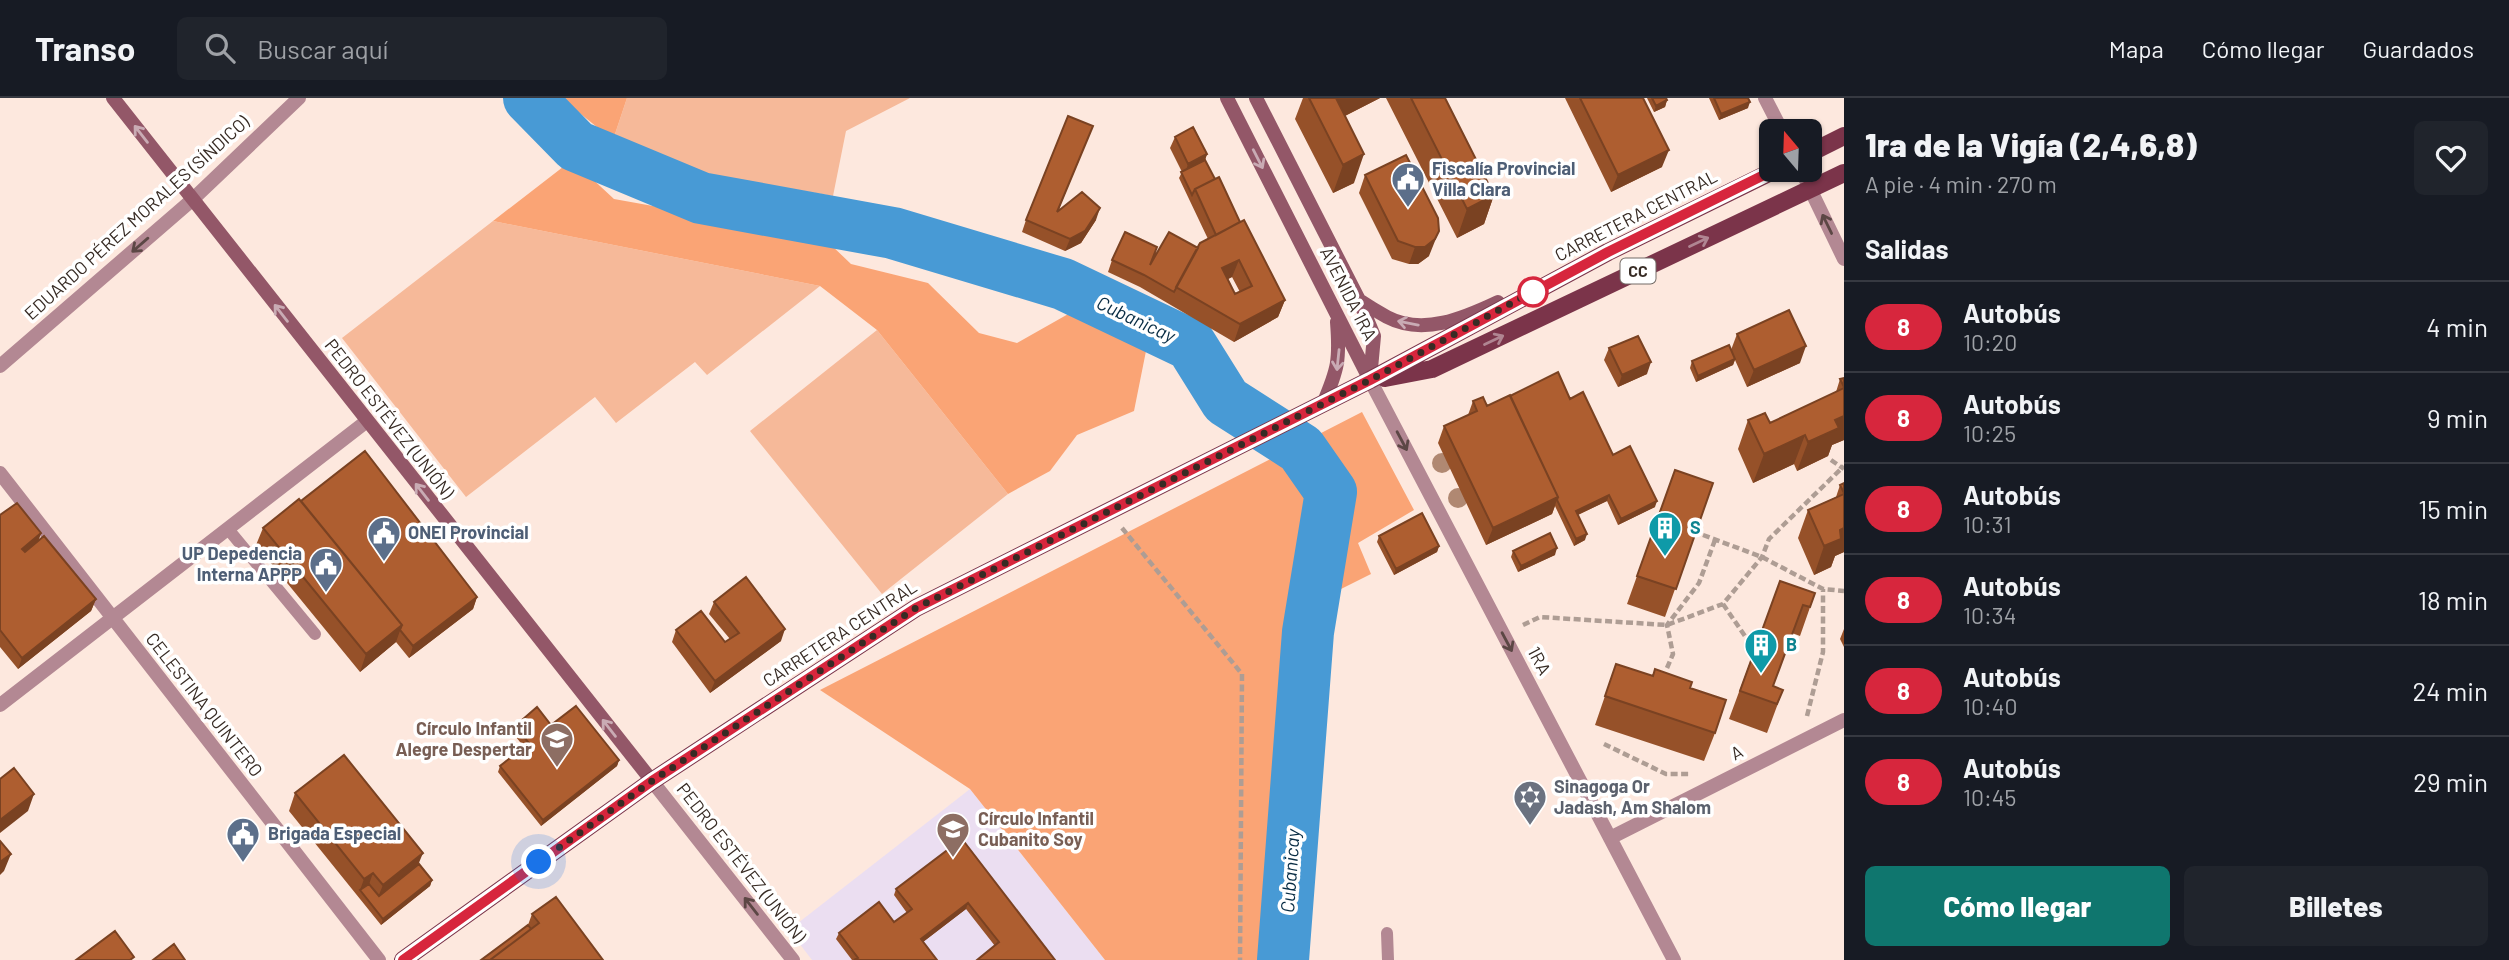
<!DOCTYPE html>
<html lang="es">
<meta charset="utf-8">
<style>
:root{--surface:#171b24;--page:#20242c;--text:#f1f3f6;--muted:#9ea1a6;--line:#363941;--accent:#0f766e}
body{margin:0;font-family:Barlow,sans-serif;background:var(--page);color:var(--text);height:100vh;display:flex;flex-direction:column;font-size:26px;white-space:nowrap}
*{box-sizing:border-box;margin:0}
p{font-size:23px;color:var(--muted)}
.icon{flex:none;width:38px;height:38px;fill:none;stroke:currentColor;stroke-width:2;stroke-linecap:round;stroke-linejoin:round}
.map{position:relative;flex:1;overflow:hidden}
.side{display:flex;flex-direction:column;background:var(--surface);width:665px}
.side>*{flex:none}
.badge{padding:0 14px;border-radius:23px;font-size:24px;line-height:46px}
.needle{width:46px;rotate:341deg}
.controls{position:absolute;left:1759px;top:21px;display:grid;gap:14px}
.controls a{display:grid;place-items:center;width:63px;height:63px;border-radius:10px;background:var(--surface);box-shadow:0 2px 5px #0004;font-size:35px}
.you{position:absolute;width:35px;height:35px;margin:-18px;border:5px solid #fff;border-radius:50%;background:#1a73e8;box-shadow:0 0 0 10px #1a73e833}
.map>.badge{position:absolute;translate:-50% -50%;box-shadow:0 0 0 4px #fff}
h2{padding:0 21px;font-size:26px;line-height:63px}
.round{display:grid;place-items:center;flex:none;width:74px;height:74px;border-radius:10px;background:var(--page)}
.overview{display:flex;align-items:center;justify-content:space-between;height:119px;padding:0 21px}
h1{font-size:33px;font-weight:800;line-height:52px}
.button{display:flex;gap:14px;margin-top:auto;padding:14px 21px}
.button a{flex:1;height:80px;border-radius:10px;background:var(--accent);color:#fff;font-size:28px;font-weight:800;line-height:80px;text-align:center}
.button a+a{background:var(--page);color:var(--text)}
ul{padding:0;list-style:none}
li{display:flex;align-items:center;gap:21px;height:91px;padding:0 21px;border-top:2px solid var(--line)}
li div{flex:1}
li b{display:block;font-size:26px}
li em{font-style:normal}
li .badge{min-width:77px;font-weight:700;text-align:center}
header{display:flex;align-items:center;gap:42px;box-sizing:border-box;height:98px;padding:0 35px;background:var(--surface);border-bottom:2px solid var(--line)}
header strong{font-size:33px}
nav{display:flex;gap:38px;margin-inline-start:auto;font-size:24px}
.search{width:490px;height:63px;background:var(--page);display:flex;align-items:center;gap:18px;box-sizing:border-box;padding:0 24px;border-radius:10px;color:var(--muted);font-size:26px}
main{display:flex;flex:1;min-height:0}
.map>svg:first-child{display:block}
</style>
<header>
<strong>Transo</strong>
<div class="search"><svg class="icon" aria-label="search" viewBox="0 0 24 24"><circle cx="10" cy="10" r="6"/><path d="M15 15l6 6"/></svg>Buscar aquí</div>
<nav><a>Mapa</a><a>Cómo llegar</a><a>Guardados</a></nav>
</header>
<main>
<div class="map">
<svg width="1844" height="862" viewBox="0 0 1844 862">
<rect width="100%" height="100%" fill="#fde8de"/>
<path fill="#ebdef1" d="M970 691 1105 862H812L789 832Z"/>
<path fill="#f6b999" d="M627 0H910L846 33 833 98 700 75 613 42Z
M493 123 820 188 707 277 695 264 616 325 595 299 466 399 342 240Z
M877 232 1008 396 882 496 750 333Z"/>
<path fill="#faa475" d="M561 0H627L613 42Z
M572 62 614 101 681 113 774 139 829 145 851 166 928 185 979 235 1017 245 1070 215 1118 225 1147 248 1134 313 1077 337 1050 373 1008 396 877 232 820 188 493 123Z
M1362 314 1414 412 1358 445 1371 476 1299 512 1271 862H1105L970 691 820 592Z"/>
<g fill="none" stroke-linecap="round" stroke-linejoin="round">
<path stroke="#489ad5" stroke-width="52" d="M529 0 576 48 701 100 893 135 1063 186 1191 247 1226 303 1301 351 1331 394 1308 534 1283 862"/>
<path stroke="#ae9d94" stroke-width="4.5" stroke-dasharray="7 3.5" stroke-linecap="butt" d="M1831 362 1844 371
M1122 430 1242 576 1240 862
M1703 437 1762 459 1823 491 1844 493
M1723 506 1747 541
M1523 527 1540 519 1667 527 1723 506 1762 459 1769 441 1844 368
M1667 570 1673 556 1667 527 1699 485 1715 442
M1807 618 1823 554V491
M1604 646 1666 676H1689"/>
<path stroke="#b38893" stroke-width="12" d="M228 431 315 536
M1387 835 1388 862"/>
<path stroke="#b38893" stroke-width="14" d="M1765 0 1782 33
M1801 72 1844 161
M0 268 192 102 299 0
M1370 282 1674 862
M0 375 379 862
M0 607 367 323
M652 683 793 862
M1610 740 1844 622"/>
<path stroke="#935768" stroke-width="14" d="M113 0 652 683
M1227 0 1370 282
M1256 0 1359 202 1374 238 1370 281
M1359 202C1368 208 1378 214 1387 219 1423 238 1464 220 1498 204
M1323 306C1338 271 1340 262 1337 224"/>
<path stroke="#7b344a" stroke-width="18" d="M1810 55 1844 38
M1385 280 1432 271 1844 75
M403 862 652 683 916 510 1370 282 1608 154 1775 72"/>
</g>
<g fill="#b08872">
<circle cx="1442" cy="365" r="10"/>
<circle cx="1458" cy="400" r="10"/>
</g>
<path fill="#965129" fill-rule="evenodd" d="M1303 0H1380L1345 18 1354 85 1333 95 1295 21Z
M1386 0H1445L1494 97 1484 126 1457 140Z
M1565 0H1643L1662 69 1611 94Z
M1647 0H1666L1667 2 1665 9 1654 14Z
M1709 0H1748V10L1719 22Z
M1093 28 1058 113 1096 122 1081 145 1065 153 1022 134 1026 122Z
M1175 39 1207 56 1205 62 1215 81 1285 202 1278 219 1234 244 1140 189 1108 174 1112 162 1151 165 1198 150 1208 141 1179 80 1182 74 1170 50ZM1232 179 1240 194 1235 196 1228 181Z
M1365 77 1429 158 1418 166H1409L1392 161 1359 95Z
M1737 236 1800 265 1747 289 1735 262 1733 267 1696 284 1690 270 1692 263 1731 252Z
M1609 250 1647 276 1618 289 1604 262Z
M1844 280V342L1832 347 1828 358 1797 373 1794 366 1753 385 1738 351 1748 322 1770 325 1836 294 1840 281Z
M1510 298 1570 301 1655 409 1618 427 1607 403 1578 417 1585 442 1574 448 1555 408 1552 416 1486 447 1438 345 1444 328 1468 317 1473 303 1487 308Z
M1675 372 1713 385 1665 519 1627 506Z
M1844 385V454L1835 458 1831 469 1814 477 1798 440 1808 412 1836 399 1840 387Z
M301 403 477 499 473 511 409 560 396 544 360 574 256 447 263 430Z
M0 417 41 435 38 443 96 501 91 513 18 571 0 549Z
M1379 438 1439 448 1437 454 1394 477 1377 444Z
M1513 453 1555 457 1518 474 1511 459Z
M1780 483 1815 495 1800 538 1792 535 1773 588 1783 592 1767 635 1729 621Z
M714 504 781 543 710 595 672 544 676 532 725 544 730 541 709 516Z
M1844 531V549L1840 541Z
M1616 566 1690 590 1715 635 1704 663 1595 627Z
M551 627 619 662 617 668 541 728 498 674 500 668 524 649 512 634 515 628Z
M295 695 419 766 432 782 430 788 381 827 289 713Z
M962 741 1055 862 995 848 966 811 923 844 937 862H852L836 841 839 835 894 824 907 815 894 797 896 791Z
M532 816 603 862H481L528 827Z"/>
<path fill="#7a4222" d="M1335 0H1380L1325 28Z
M1667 2 1665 9 1654 14 1656 8Z
M1750 4 1748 10 1719 22 1721 16Z
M1669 52 1662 69 1611 94 1618 77Z
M1207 56 1203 68 1184 78 1188 66Z
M1364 56 1354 85 1333 95 1343 67Z
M1494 97 1484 126 1457 140 1467 111Z
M1100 110 1096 122 1081 145 1065 153 1070 141Z
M1439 133 1429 158 1418 166H1409L1415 149Z
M1239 162 1232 179 1216 187 1222 170Z
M1285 202 1278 219 1234 244 1240 226Z
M1806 248 1800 265 1747 289 1754 272Z
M1735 261 1733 267 1696 284 1698 278Z
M1651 264 1647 276 1618 289 1622 277Z
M1844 318V342L1832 347 1828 358 1797 373 1808 344 1835 322Z
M1805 337 1794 366 1753 385 1764 356Z
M1609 397 1607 403 1573 419 1576 413Z
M1558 399 1552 416 1486 447 1493 430Z
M1657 403 1655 409 1618 427 1621 421Z
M1844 430V454L1835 458 1831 469 1814 477 1824 448 1840 432Z
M41 435 37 447 18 463 22 451Z
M1587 436 1585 442 1574 448 1576 441Z
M1439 448 1437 454 1394 477 1396 471Z
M1557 450 1555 457 1518 474 1521 468Z
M477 499 473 511 409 560 413 548Z
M96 501 91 513 18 571 22 560Z
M402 527 396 544 360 574 366 556Z
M785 531 781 543 710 595 715 583Z
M619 662 617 668 541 728 543 722Z
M34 696 28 713 0 735V722Z
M423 755 416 772 376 804 383 787Z
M11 756 4 773 0 777V764Z
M373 775 367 792H360L364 781Z
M432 782 430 788 381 827 383 821Z
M968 805 966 811 919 847 921 841Z"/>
<path fill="#ae5e30" stroke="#7a4222" stroke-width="2" fill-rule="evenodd" d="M1309 0H1336L1364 56 1343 67Z
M1411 0H1445L1494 97 1467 111Z
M1580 0H1643L1669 52 1618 77Z
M1652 0H1666L1667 2 1656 8Z
M1714 0H1748L1750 4 1721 16Z
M1068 18 1093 28 1057 114 1082 94 1100 110 1085 133 1070 141 1026 122Z
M1193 29 1207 56 1188 66 1175 39Z
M1406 57 1438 120 1439 133 1435 141 1425 149H1415L1398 143 1365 77Z
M1205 62 1215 81 1195 91 1192 97 1181 74Z
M1219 79 1240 124 1216 137 1195 91Z
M1244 122 1285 202 1240 226 1176 189 1200 145ZM1239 162 1252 188 1235 196 1222 170Z
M1125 134 1157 149 1150 167 1169 134 1198 150 1174 194 1144 177 1112 162Z
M1789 212 1806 248 1754 272 1737 236Z
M1638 238 1651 264 1622 277 1609 250Z
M1729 247 1735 261 1698 278 1692 263Z
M1558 274 1570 301 1583 294 1613 357 1630 348 1657 403 1621 421 1609 397 1576 413 1587 436 1576 441 1557 402 1558 399 1510 298Z
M1844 280V289L1840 281Z
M1844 290V318L1835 322 1839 330 1808 344 1805 337 1764 356 1748 322 1765 315 1770 325Z
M1510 297 1558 399 1493 430 1444 328 1477 313 1473 303 1483 299 1487 308Z
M365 353 477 499 413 548 400 532 402 527 301 403Z
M1675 372 1713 385 1676 491 1637 478Z
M1844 385V395L1840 387Z
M1844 396V430L1840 432 1841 441 1824 448 1808 412Z
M299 401 402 527 366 556 263 430Z
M17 405 41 435 22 451 25 454 44 438 96 501 22 560 0 532V417Z
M1422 415 1439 448 1396 471 1379 438Z
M1550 435 1557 450 1521 468 1513 453Z
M746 479 785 531 715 583 676 532 701 513 725 544 739 535 714 504Z
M1780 483 1815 495 1810 509 1803 507 1773 588 1783 592 1777 606 1740 593Z
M1616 566 1653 578 1655 571 1692 584 1690 590 1726 602 1715 635 1605 598Z
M576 608 619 662 543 722 500 668 529 645 515 628 537 609 551 627Z
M344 657 423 755 383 787 373 775 364 781 295 695Z
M14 670 34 696 0 722V681Z
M962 741 1055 862H977L999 844 968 805 921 841 937 862H854L858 860 839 835 879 804 894 824 912 811 896 791Z
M0 743 11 756 0 764Z
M419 766 432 782 383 821 360 792 369 786 379 798Z
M556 799 603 862H490L539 825 532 816Z
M528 827 531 831 490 862H481Z
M115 833 134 859 130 862H76Z
M174 846 185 862H153Z"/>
<defs><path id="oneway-shaft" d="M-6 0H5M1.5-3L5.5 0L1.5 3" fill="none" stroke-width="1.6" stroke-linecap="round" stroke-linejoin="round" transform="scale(1.75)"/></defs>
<g stroke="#c9abb4">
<use href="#oneway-shaft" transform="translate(141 36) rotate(-128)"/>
<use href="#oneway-shaft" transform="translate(1258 61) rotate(63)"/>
<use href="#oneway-shaft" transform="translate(281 215) rotate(-128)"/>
<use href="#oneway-shaft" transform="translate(1408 225) rotate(-169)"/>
<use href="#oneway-shaft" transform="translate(1338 262) rotate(96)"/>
<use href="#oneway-shaft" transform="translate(422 394) rotate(-128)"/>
<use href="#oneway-shaft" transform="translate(609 630) rotate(-128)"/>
</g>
<g stroke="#5c4745">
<use href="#oneway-shaft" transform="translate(1827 126) rotate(-116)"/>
<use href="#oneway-shaft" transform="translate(140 147) rotate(139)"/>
<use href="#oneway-shaft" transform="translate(1402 343) rotate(62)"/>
<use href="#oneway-shaft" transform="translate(1507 544) rotate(62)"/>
<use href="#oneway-shaft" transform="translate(751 808) rotate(-128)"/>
</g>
<g stroke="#b08592">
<use href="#oneway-shaft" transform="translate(1699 144) rotate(-25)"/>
<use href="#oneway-shaft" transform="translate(1494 242) rotate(-25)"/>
</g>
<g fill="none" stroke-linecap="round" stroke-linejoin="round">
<defs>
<path id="line" d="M403 862 652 683 916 510 1370 282 1608 154 1774 72"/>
</defs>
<use href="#line" stroke="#fff" stroke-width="16"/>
<use href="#line" stroke="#d7263d" stroke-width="10"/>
<path stroke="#372b24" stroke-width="7" stroke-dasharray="0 12.6" d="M539 764 652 683 916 510 1370 282 1536 192 1533 194"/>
</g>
<defs>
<symbol id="civic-pin" viewBox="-11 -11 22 30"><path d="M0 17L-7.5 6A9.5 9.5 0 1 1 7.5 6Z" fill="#5c6f8a" stroke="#fff"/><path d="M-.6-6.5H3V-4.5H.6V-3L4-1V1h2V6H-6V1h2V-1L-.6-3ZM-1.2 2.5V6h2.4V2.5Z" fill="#fff"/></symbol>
<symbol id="building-pin" viewBox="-11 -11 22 30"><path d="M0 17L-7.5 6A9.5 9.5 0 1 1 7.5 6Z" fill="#0f9aa8" stroke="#fff"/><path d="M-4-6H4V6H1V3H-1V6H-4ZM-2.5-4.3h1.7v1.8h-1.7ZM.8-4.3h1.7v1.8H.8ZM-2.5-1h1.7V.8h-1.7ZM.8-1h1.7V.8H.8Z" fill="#fff"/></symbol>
<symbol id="school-pin" viewBox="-11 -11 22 30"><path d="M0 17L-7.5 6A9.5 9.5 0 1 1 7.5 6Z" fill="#8d6e63" stroke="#fff"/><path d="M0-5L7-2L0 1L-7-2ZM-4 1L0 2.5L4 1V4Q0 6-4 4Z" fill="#fff"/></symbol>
<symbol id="synagogue-pin" viewBox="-11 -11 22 30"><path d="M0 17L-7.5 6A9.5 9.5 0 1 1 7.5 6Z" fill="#6b7280" stroke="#fff"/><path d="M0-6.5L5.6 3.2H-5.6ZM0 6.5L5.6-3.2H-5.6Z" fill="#fff"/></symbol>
</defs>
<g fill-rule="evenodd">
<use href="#civic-pin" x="1389" y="62" width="38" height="52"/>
<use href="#building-pin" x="1646" y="411" width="38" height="52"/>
<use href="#civic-pin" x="365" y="416" width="38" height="52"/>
<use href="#civic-pin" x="307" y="447" width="38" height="52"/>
<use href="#building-pin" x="1742" y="528" width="38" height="52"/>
<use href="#school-pin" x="538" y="622" width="38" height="52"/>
<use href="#synagogue-pin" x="1511" y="680" width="38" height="52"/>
<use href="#school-pin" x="934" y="712" width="38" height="52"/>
<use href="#civic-pin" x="224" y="717" width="38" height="52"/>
</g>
<circle fill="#fff" stroke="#d7263d" stroke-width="3.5" cx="1533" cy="194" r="14"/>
<g text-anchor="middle" stroke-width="7" stroke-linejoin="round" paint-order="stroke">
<rect fill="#fff" stroke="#736b66" stroke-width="2" x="1620.5" y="160.5" width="35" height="25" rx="5"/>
<g font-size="16" font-weight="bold" fill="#372b24">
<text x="1638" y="179">CC</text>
</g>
<g font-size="18" font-weight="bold" fill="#4e5e75" stroke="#fff" text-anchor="start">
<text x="1432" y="77">Fiscalía Provincial<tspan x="1432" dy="21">Villa Clara</tspan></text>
<text x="408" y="441">ONEI Provincial</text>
<text x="302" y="462" text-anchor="end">UP Depedencia<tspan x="302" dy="21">Interna APPP</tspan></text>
<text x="268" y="742">Brigada Especial</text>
</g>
<g font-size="18" fill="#372b24" stroke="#fff">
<text transform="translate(1636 118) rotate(-27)" y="6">CARRETERA CENTRAL</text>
<text transform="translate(137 120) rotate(-42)" y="6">EDUARDO PÉREZ MORALES (SÍNDICO)</text>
<text transform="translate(1348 196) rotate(63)" y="6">AVENIDA 1RA</text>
<text transform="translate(389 321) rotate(52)" y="6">PEDRO ESTÉVEZ (UNIÓN)</text>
<text transform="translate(840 536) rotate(-33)" y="6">CARRETERA CENTRAL</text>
<text transform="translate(1539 563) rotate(62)" y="6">1RA</text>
<text transform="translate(204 607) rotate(52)" y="6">CELESTINA QUINTERO</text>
<text transform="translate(1737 655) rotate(-27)" y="6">A</text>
<text transform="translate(741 765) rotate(52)" y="6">PEDRO ESTÉVEZ (UNIÓN)</text>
</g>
<g font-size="18" font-weight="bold" fill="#0d838f" stroke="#fff" text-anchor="start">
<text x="1690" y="436">S</text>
<text x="1786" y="553">B</text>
</g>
<g font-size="18" font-weight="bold" fill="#785e54" stroke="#fff" text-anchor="end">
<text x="532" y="637">Círculo Infantil<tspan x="532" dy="21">Alegre Despertar</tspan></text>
<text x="978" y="727" text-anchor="start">Círculo Infantil<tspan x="978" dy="21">Cubanito Soy</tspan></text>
</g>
<g font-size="18" font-weight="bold" fill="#5b616d" stroke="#fff" text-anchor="start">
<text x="1554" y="695">Sinagoga Or<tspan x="1554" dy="21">Jadash, Am Shalom</tspan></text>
</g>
<g font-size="19" font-style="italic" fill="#082c44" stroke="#fff">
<text transform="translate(1136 221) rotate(25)" y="7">Cubanicay</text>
<text transform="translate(1290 773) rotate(-86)" y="7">Cubanicay</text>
</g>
</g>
</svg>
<div class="controls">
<a><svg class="needle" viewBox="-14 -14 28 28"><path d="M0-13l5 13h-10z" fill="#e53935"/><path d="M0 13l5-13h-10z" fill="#9ea1a6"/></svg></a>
</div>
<div class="you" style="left:539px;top:764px"></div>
</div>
<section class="side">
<div class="overview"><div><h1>1ra de la Vigía (2,4,6,8)</h1><p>A pie · 4 min · 270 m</p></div><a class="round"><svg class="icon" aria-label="heart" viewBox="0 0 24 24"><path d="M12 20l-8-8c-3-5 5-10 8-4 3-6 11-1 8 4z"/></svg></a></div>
<h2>Salidas</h2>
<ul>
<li><span class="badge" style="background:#d7263d;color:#fff">8</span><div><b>Autobús</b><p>10:20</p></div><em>4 min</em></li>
<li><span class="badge" style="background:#d7263d;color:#fff">8</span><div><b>Autobús</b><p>10:25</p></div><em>9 min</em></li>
<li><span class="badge" style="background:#d7263d;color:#fff">8</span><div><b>Autobús</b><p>10:31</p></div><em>15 min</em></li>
<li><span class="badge" style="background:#d7263d;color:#fff">8</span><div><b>Autobús</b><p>10:34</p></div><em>18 min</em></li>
<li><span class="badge" style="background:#d7263d;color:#fff">8</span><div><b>Autobús</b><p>10:40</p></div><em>24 min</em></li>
<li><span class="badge" style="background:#d7263d;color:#fff">8</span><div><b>Autobús</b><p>10:45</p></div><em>29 min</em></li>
</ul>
<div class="button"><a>Cómo llegar</a><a>Billetes</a></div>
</section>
</main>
